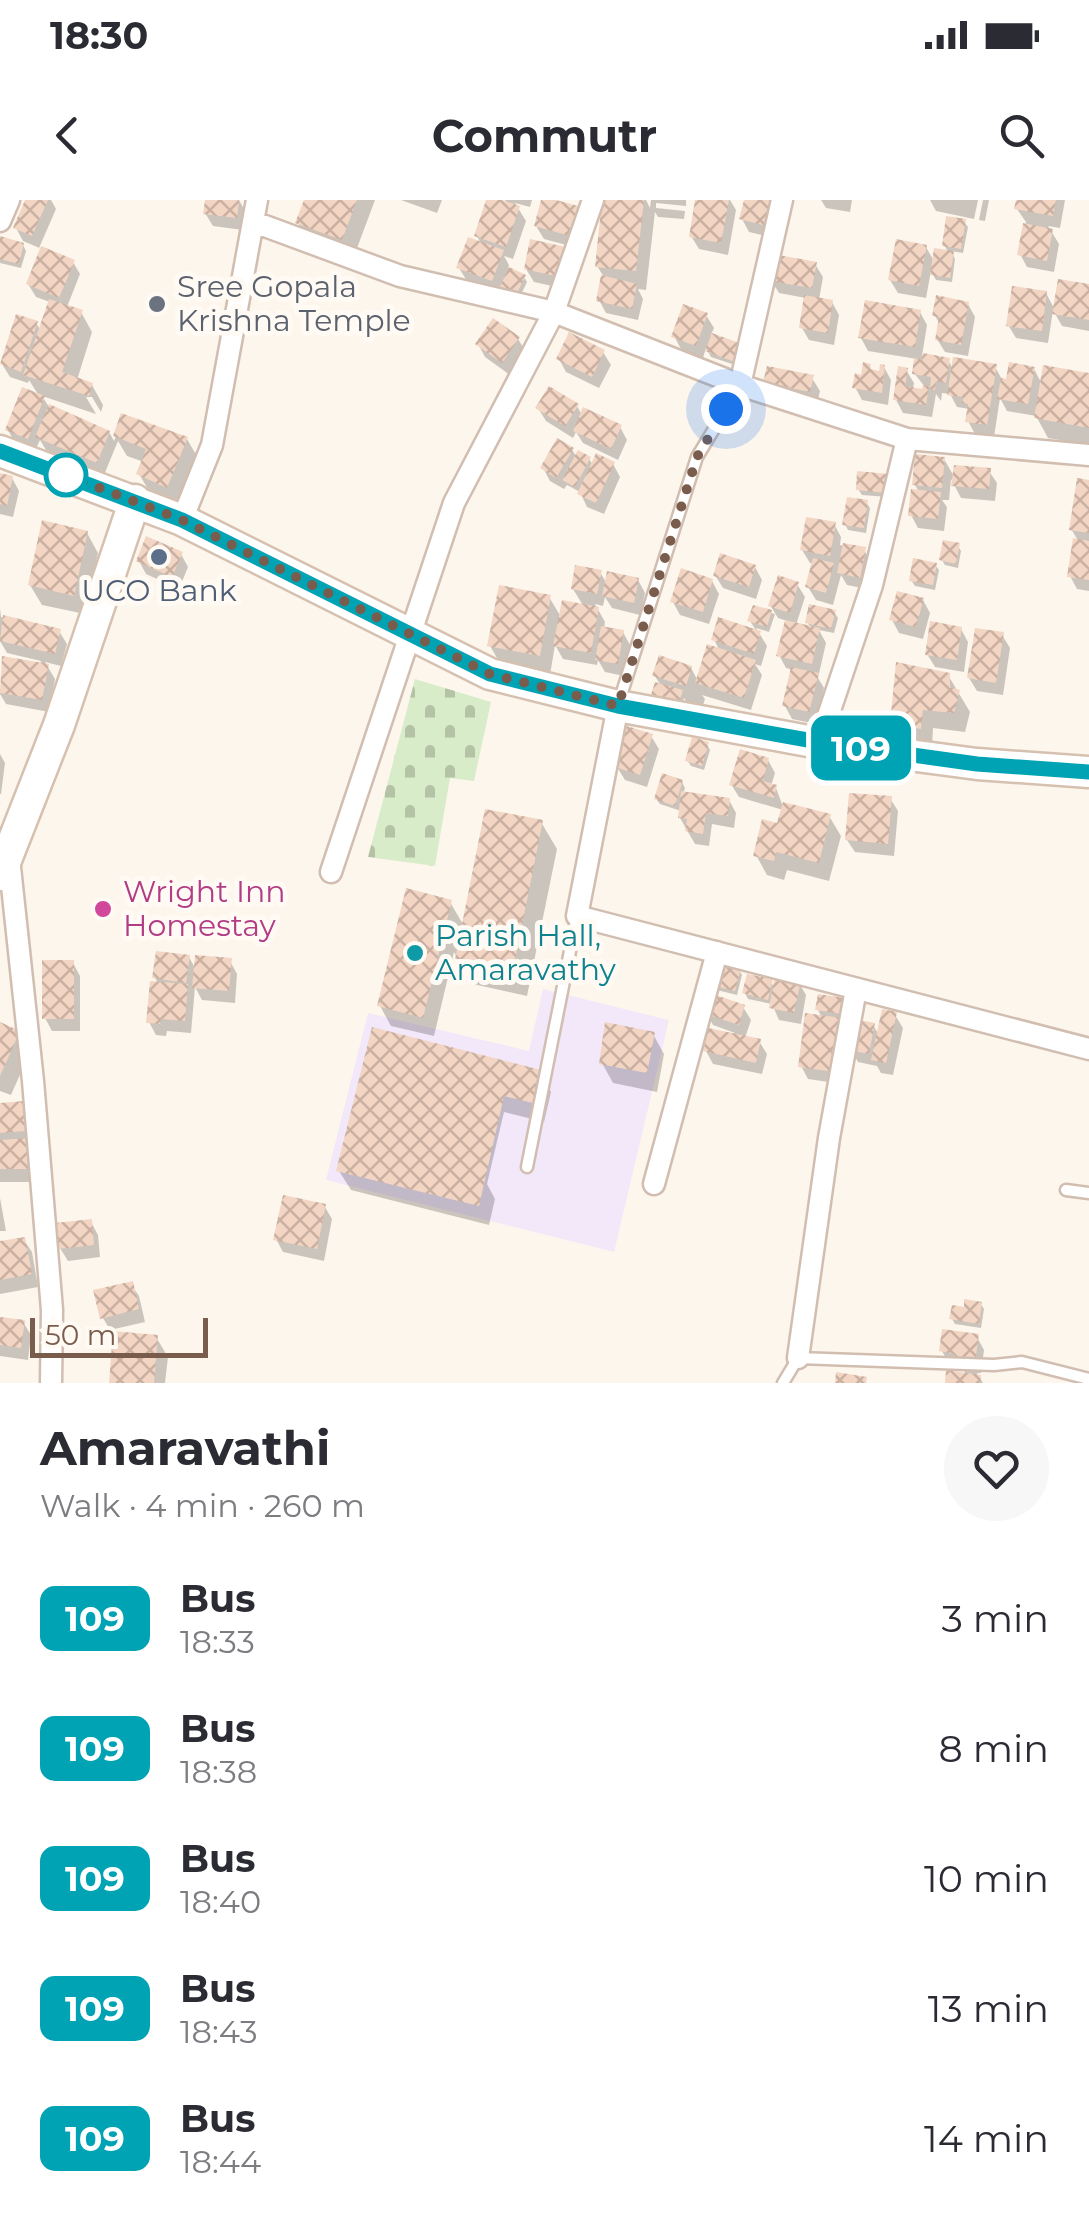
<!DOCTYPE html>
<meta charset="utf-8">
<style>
:root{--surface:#fff;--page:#f7f7f7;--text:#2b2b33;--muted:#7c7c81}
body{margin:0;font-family:Montserrat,sans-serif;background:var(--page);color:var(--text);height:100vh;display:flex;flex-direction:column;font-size:38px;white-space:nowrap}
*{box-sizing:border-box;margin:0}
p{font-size:32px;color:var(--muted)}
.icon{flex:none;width:55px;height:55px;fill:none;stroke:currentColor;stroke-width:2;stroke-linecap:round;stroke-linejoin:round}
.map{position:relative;height:1183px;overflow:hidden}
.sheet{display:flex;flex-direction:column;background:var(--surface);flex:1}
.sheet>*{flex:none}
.badge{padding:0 20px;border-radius:15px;font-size:35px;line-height:65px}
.scale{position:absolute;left:30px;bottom:25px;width:178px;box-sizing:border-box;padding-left:10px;border:5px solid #7a5c4d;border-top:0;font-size:28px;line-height:35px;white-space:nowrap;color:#7a5c4d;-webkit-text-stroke:8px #fffaf3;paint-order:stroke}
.you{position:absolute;width:50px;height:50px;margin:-25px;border:8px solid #fff;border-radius:50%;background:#1a73e8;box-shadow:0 0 0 15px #1a73e833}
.map>.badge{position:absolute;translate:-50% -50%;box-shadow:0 0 0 5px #fff}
.round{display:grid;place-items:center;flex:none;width:105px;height:105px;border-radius:52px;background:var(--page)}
.head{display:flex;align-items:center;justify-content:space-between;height:170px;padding:0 40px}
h1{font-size:48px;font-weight:700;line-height:75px}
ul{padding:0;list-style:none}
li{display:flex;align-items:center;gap:30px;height:130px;padding:0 40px}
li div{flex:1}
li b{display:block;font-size:38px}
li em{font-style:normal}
li .badge{min-width:110px;font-weight:700;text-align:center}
.status{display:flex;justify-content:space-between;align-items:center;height:70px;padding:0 50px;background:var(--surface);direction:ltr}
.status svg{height:28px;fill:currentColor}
header{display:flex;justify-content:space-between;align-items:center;height:130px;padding:0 40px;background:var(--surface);font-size:45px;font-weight:700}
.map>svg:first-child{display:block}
</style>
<div class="status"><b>18:30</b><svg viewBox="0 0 49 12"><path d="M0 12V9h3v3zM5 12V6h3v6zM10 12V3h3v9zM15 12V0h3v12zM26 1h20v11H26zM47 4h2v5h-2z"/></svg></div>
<header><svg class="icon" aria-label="back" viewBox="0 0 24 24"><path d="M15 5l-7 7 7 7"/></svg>Commutr<svg class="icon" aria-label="search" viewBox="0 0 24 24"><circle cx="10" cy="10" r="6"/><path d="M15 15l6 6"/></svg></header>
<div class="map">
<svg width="1089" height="1183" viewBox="0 0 1089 1183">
<defs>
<pattern id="cemetery-stones" width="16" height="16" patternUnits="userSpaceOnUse" patternTransform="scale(2.5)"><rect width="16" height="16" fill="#d8ecc9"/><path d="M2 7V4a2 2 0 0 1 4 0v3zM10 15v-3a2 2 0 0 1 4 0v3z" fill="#b4c2a5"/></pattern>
<pattern id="building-cross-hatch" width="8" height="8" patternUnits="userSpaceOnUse" patternTransform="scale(2.5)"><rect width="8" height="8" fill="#f3d5c3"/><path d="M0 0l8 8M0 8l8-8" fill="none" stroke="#cab0a1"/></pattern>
</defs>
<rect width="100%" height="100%" fill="#fdf6ec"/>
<path fill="#f3e8fa" d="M543 789 669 820 614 1052 326 980 368 813 529 851Z"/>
<path fill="url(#cemetery-stones)" d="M415 479 491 502 474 581 450 578 435 666 368 657Z"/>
<path fill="#0003" d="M28 0H51L56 9 39 48 73 62 80 74 67 107 81 112 92 132 77 180 92 185 103 205 101 212 92 197H86L96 214 42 196 49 207 109 232 114 241 123 217 187 239 198 258 179 306 151 294 139 274 144 262 127 256 118 241 104 275 46 250 40 240 35 251 15 243 8 230 39 196 29 180 28 183 10 177 2 164 36 123 41 131 50 102 36 97 28 84 42 49 23 41 16 28Z
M207 0H239L245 11 243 30 213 26 205 13Z
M306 0H375L353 59 310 43 298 23Z
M401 0H442L437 13Z
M488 0 508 5 505 0H532L530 7 515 3 526 21 513 59 504 56 509 65 508 69 524 77 527 82 518 101 467 81 459 68 481 44 477 36Z
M543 0H546L581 49 544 39 536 26Z
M604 0H646L650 8 651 0H686V6L656 3V8L685 11 684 19 658 17 655 12 646 90 638 89 643 99 638 120 606 113 599 100 604 77 597 66Z
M698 0H730L736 10 728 55 699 49 691 36Z
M746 0H781L774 38 749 32 742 19Z
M821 0H852L850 12 826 8Z
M930 0H978L974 19 936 11Z
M983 0H989L985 21 979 20Z
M1018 0H1065L1060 28 1048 26 1059 44 1054 72 1027 67 1020 54 1026 22 1017 9Z
M964 22 968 27 963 53 951 51 955 59 952 82 936 80 931 71 926 98 898 93 890 80 926 47 935 63 949 53 944 45Z
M0 39 23 45 26 51 21 68 0 63Z
M572 62 566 89 534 82 526 69Z
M815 64 823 77 819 100 832 102 839 115 834 145 809 140 802 128 806 98 779 93 771 80Z
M1089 89V131L1062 126 1053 110 1048 143 1016 138 1008 125 1046 93 1055 110Z
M968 104 975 117 968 156 945 152 937 139 940 124 935 116Z
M920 112 927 125 922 156 948 160 953 169 995 167 1003 181 1034 169 1042 184 1089 176V245L1048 238 1036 216 1007 211 1000 198 994 237 975 234 968 221 970 209 957 207 950 194 942 193 941 201 936 194 932 217 903 213 896 200 906 170 914 183 913 190 925 192V187L914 173 917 159 868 151 861 138Z
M706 115 714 128 711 135 740 146 738 166 711 157 706 148 703 158 681 149 674 136Z
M518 139 526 152 510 175 485 157 478 144Z
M603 152 611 165 599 188 566 172 559 159Z
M869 166 873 173 881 174 884 167 891 180 888 205 862 200 855 187Z
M812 178 820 191 817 204 773 195 766 182Z
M577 206 582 215 620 227 627 240 618 260 583 243 576 232 573 238 546 221 538 208Z
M572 250 577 257 589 259 593 265 613 264 620 277 604 314 587 307 580 292 567 285 564 289 550 281 543 268Z
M944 259 955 278 989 271 997 283 995 301 961 298 951 279 949 300H942L947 307 944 331 918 328 911 315 919 292 915 285Z
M0 275 12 278 19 291 13 317 0 314Z
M886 276 888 297 862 295 858 289Z
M1089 282V391L1077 389 1070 376 1079 342 1071 329Z
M866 302 870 308 866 333 848 330 845 324Z
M834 324 841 337 840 345 864 350 872 363 867 389 847 385 841 375 833 405 816 400 808 387 814 364 810 363 802 350Z
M87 333 98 353 85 414 42 405 30 385Z
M958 346 961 351 958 368 945 365 942 360Z
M181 354 188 367 179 389 146 374 139 361Z
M935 365 939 370 935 390 915 386 911 380Z
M755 367 762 380 756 399 723 388 715 375Z
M600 372 607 384 638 380 645 393 640 415 612 408 605 397 603 406 595 404 605 422 604 429 623 432 630 445 624 476 605 472 598 460 597 465 563 459 555 445 550 475 501 465 490 446 549 397 561 417 584 407 573 389Z
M712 381 719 394 709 424 680 415 673 402Z
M797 384 805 397 796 425 811 428 807 422 834 412 838 418 834 433 819 430 826 443 818 478 824 488 816 524 792 519 785 506 793 470 786 468 779 455 787 421 778 418 770 405Z
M923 400 930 413 923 439 899 433 892 420Z
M754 408 775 414 769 432 756 428 767 446 761 466 755 464 762 475 751 510 702 495 705 499 701 511 690 507 684 498 681 508 657 500 653 495 661 486 655 476 691 468 698 481 720 451 714 440 757 432 750 421Z
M0 409 1 417 59 431 67 444 61 466 45 462 55 479 49 512 6 504 0 494 4 459 40 465 41 461 7 453 0 441Z
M961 429 968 442 964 472 935 467 927 454Z
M1002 435 1010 448 1003 495 977 491 969 478Z
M948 475 970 512 965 532 933 528 932 547 904 544 892 524Z
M651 536 659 549 647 587 625 580 617 567Z
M707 544 710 550 704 570 691 566 687 560Z
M0 554 5 563 1 594H0Z
M768 560 775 573 771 586 776 588 782 604 829 616 841 636 829 681 787 670 784 680 767 675 756 655 779 626 783 610 739 597 731 584Z
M682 582 685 588 683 594 729 600 736 613 734 628 712 624 709 646 695 644 680 618 681 611 660 604 656 599Z
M890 598 898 611 894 656 855 652 847 640Z
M541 622 557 649 527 796 473 784 454 752 434 836 391 826 380 806 450 702 464 726Z
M189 757 196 770 230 761 237 774 235 803 202 800 195 787 191 833 167 831 166 836 156 835 149 822 158 783 155 778Z
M73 763 80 776V831H52L45 818Z
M739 770 742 775 737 795 717 790 714 784Z
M771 782 775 789 799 783 806 795 801 824 779 820 772 804 748 799 745 793Z
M843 800 842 884 808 879 801 866 822 818 818 810Z
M743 807 751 820 745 838 759 841 767 854 762 874 713 864 706 851 735 833 713 825 706 812Z
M895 815 903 828 893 875 881 873 877 866 858 862 850 848 873 825 879 835Z
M0 824 18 833 30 852 11 895 0 891Z
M653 834 664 854 657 892 613 883 602 863Z
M540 872 551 892 544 922 504 912 487 984 495 999 489 1025 351 990 339 971Z
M22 904 30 916 37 982H0V905Z
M0 998 6 1031H0Z
M325 1007 332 1019 324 1061 283 1052 276 1039Z
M91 1022 98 1035 100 1057 68 1061 60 1048Z
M24 1040 32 1052 38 1087 0 1094V1044Z
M131 1084 139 1096 145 1122 110 1130 103 1118Z
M981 1104 984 1109 981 1128 955 1124 952 1119Z
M0 1119 23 1122 31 1135 28 1160 0 1156Z
M115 1134 156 1137 168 1157 165 1183H111Z
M977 1137 984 1150 981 1173H977L983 1183H947L949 1173 966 1175 961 1165 949 1164 942 1151Z"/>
<path fill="url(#building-cross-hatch)" d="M25 0H48L32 36 13 28Z
M205 0H239L237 18 203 14Z
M304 0H357L342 40 295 23Z
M486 0H502L520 6 506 47 474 36Z
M541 0H556L582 7 574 37 534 26Z
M602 0H644L636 71 595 67Z
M695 0H729L721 43 689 37Z
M744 0H774L767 26 739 19Z
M1016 0H1056L1053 16 1014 9Z
M946 16 966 19 961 49 942 46Z
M1023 23 1053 29 1047 61 1017 55Z
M0 36 24 43 19 64 0 59Z
M468 37 504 50 492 81 456 68Z
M530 39 566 47 560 77 524 69Z
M896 39 927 45 919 86 888 80Z
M41 46 75 60 59 98 26 84Z
M934 48 954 51 950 78 930 75Z
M773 54 817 62 812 88 769 81Z
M509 67 526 75 515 97 499 89Z
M601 75 637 84 632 109 596 101Z
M1058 79 1089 84V120L1052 114Z
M1012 86 1047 91 1042 131 1006 126Z
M804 95 833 100 828 133 799 128Z
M936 95 969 102 961 145 935 140 939 117 932 116Z
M49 99 83 110 62 172 93 183 89 196 23 175Z
M865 100 921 110 915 147 858 138Z
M683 104 708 113 696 146 671 137Z
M16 114 38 121 21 172 0 164Z
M493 118 520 137 502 163 475 144Z
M569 132 605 150 592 177 556 159Z
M712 133 742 144 735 162 705 151Z
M923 153 950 158 946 183 936 181 935 190 930 189 931 177 912 174 914 158 922 160Z
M953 157 997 164 987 225 965 222 968 204 962 203 963 197 947 195Z
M863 162 871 164 870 169 879 171 880 164 885 165 882 193 852 188 855 173 861 175Z
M1009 162 1035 167 1028 204 997 199 1001 178 1006 179Z
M1043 165 1089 173V228L1034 218Z
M767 166 814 175 810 192 763 182Z
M898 166 908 168 905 186 922 189 923 185 929 186 926 205 893 200Z
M549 186 579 204 565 226 535 208Z
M22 187 45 196 28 239 5 230Z
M49 204 110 231 97 263 35 237Z
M583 207 622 225 611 249 573 231Z
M121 213 188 237 167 288 136 274 146 249 113 236Z
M557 238 574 248 556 278 540 268Z
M578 250 591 257 575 287 562 280Z
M596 253 615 262 596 303 577 294Z
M915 254 945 257 942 288 912 285Z
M954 265 991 268 989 289 951 286Z
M857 271 888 274 886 293 856 290Z
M0 273 13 276 7 306 0 304Z
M1077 278 1089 280V333L1069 330Z
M911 289 941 292 938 319 908 316Z
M847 297 868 300 864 328 842 325Z
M806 317 836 322 830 356 800 350Z
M42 320 88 331 74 396 28 385Z
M146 336 183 352 172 377 136 361Z
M1073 338 1089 341V380L1067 377Z
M943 340 960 343 956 364 939 360Z
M843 343 866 347 860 378 837 373Z
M720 353 756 365 749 387 713 376Z
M813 358 834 363 826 393 805 387Z
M913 358 937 363 933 385 909 381Z
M575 365 602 370 597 394 571 389Z
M681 368 713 379 703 412 670 402Z
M607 371 639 378 634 403 602 396Z
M778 375 799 382 790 413 768 406Z
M499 385 551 395 540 456 487 446Z
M897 391 924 398 916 427 889 420Z
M562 400 599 407 591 453 553 446Z
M809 404 836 410 831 429 805 423Z
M753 405 772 410 767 427 747 421Z
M3 415 61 429 55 454 0 441Z
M718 417 761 431 754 454 711 440Z
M785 420 820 428 812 464 776 456Z
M930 421 962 427 957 460 925 455Z
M601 426 624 430 618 464 595 460Z
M975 428 1004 432 996 483 967 478Z
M707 444 756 460 744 498 695 483Z
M659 455 692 466 686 486 652 476Z
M2 456 49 464 42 500 0 493Z
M896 462 950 473V487L960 490 954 513 923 510 921 529 890 524Z
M791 467 819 473 809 512 782 506Z
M655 482 683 490 679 504 651 495Z
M627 526 653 534 640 575 615 567Z
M692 537 709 542 702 566 685 561Z
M740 549 769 558 763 581 777 585 774 598 729 585Z
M662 573 683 580 675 606 654 599Z
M681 591 730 598 728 616 706 613 703 634 685 631 687 619 678 618Z
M849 593 892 596 888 644 845 640Z
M783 602 831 614 819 663 776 652 774 661 753 656 762 619 777 623Z
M485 609 543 620 513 770 455 759Z
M406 688 452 700 423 818 377 806Z
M156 751 190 755 186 783 152 778Z
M195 755 232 758 229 791 192 788Z
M42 760H74V819H42Z
M717 762 741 768 735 791 711 785Z
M747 774 773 779 768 800 742 793Z
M775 775 801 780 794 813 769 808Z
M150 781 188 784 185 821 161 819 160 824 146 823Z
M710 793 745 805 739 825 703 813Z
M818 794 845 798 842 814 815 810Z
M882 809 897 812 886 863 871 860Z
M805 813 843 818 835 872 798 867Z
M854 819 875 823 869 854 848 850Z
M0 822 20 831 0 876Z
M605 822 655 832 647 873 599 864Z
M372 827 541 870 533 903 504 896 479 1006 336 971Z
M708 828 761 839 756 863 703 851Z
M24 901 26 931 0 933V903Z
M29 938 31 969H0V940Z
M283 995 326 1004 317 1049 273 1040Z
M92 1019 94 1045 58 1049 55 1023Z
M25 1037 32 1074 0 1080V1041Z
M133 1081 139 1109 100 1119 93 1090Z
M964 1099 982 1102 979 1124 949 1119 952 1105 964 1107Z
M0 1117 25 1120 21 1148 0 1145Z
M942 1129 979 1134 975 1162 954 1159 955 1154 939 1151Z
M113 1131 158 1135 154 1183H109Z
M946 1170 981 1175 980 1183H945Z
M836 1172 867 1177 866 1183H835Z"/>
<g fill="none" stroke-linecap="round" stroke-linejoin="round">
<defs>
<path id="lane" d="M618 505 697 257 740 186
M527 967 577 716
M1066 990 1089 993
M783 1183 798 1158 994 1165 1022 1162 1089 1179"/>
<path id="street" d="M0 21 9 0
M254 22 400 76 554 112 740 185 907 239 1089 255
M740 185 782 0
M182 320 212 245 257 0
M618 506 577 716 1089 849
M819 543 872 385 907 239
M9 658 33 881 52 1110 51 1183
M331 672 454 303 554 112 593 0
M654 984 717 752
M798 1158 829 938 856 789"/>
<path id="secondary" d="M0 251 182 320 490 474 618 506 819 543 977 564 1089 572
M0 675 59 525 135 300"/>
</defs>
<use href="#lane" stroke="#d1beb0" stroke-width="15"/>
<use href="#street" stroke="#d1beb0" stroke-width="25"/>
<use href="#secondary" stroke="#d6c0b0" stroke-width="35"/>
<use href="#lane" stroke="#fff" stroke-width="10"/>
<use href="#street" stroke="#fff" stroke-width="20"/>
<use href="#secondary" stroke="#fff" stroke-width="30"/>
</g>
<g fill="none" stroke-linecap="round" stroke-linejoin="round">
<defs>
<path id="line" d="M0 251 182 320 490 474 618 506 819 542 977 564 1089 572"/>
</defs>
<use href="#line" stroke="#fff" stroke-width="22"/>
<use href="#line" stroke="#00a3b4" stroke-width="15"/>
<path stroke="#7a5c4d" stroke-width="10" stroke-dasharray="0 18" d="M66 275 182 320 490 474 618 506 697 257 726 209"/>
</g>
<circle fill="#6b7280" stroke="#fffaf3" stroke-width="4" cx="157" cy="104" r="10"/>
<circle fill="#fff" stroke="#00a3b4" stroke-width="5" cx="66" cy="275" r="20"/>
<circle fill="#5c6f8a" stroke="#fffaf3" stroke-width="4" cx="159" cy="357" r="10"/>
<circle fill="#d1479c" stroke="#fffaf3" stroke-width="4" cx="103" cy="709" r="10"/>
<circle fill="#0f9aa8" stroke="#fffaf3" stroke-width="4" cx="415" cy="753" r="10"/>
<g text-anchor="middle" stroke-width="10" stroke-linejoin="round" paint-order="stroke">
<g font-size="30" fill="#5b616d" stroke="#fffaf3" text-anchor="start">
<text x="177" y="97">Sree Gopala<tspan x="177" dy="34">Krishna Temple</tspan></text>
</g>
<g font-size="30" fill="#4e5e75" stroke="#fffaf3">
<text x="159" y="401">UCO Bank</text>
</g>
<g font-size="30" fill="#b23c85" stroke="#fffaf3" text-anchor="start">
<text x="123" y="702">Wright Inn<tspan x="123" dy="34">Homestay</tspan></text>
</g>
<g font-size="30" fill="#0d838f" stroke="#fffaf3" text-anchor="start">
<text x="435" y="746">Parish Hall,<tspan x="435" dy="34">Amaravathy</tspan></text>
</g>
</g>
</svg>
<div class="scale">50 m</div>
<div class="you" style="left:726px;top:209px"></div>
<b class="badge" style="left:861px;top:548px;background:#00a3b4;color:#fff">109</b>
</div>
<section class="sheet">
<div class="head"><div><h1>Amaravathi</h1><p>Walk · 4 min · 260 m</p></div><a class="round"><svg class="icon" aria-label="heart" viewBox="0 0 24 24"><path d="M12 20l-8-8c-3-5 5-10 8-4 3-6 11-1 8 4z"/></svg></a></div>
<ul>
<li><span class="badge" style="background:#00a3b4;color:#fff">109</span><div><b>Bus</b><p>18:33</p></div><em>3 min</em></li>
<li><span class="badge" style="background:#00a3b4;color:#fff">109</span><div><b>Bus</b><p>18:38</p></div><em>8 min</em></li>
<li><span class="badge" style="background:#00a3b4;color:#fff">109</span><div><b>Bus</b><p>18:40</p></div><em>10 min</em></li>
<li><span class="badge" style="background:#00a3b4;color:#fff">109</span><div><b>Bus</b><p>18:43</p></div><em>13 min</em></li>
<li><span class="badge" style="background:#00a3b4;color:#fff">109</span><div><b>Bus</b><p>18:44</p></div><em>14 min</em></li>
</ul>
</section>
